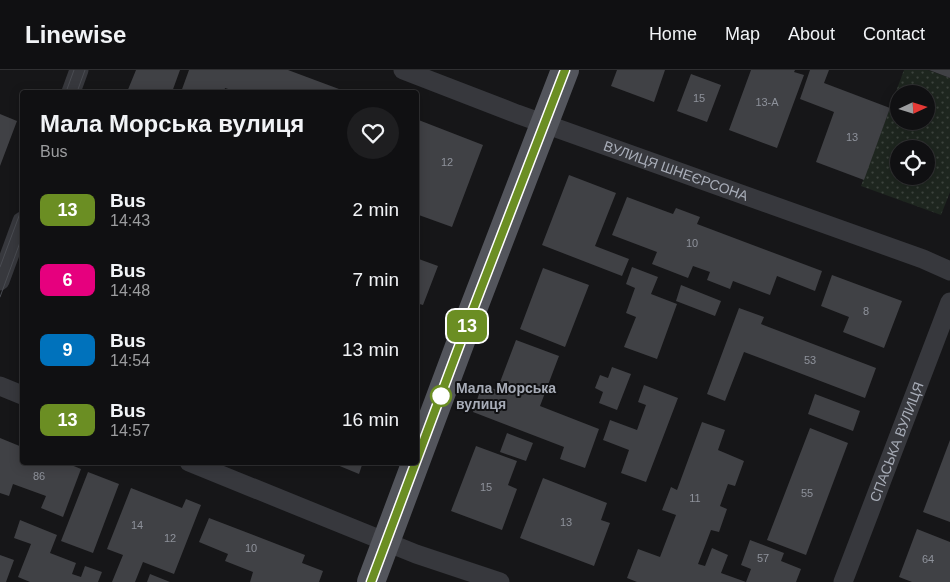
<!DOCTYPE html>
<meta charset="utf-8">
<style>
:root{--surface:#101012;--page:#1e1e20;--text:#f1f3f6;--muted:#9c9d9f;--line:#303032}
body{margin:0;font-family:Arial,sans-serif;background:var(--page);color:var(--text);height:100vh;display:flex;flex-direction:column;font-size:19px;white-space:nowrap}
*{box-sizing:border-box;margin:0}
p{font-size:16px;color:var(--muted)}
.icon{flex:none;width:28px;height:28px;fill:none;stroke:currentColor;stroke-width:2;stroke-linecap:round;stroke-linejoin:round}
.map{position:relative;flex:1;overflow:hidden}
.panel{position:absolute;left:20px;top:20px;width:399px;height:375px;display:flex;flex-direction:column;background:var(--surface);border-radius:5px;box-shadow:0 2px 12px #0003,0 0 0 1px var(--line)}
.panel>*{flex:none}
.badge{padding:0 10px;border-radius:8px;font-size:18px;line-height:32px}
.needle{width:32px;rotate:86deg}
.buttons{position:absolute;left:890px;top:15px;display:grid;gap:10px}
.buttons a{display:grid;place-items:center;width:45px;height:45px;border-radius:50%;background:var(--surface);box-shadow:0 2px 12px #0003,0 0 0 1px var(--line);font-size:25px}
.map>.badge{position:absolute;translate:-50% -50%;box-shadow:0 0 0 2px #fff}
.round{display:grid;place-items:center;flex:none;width:52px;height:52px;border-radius:26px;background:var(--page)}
.overview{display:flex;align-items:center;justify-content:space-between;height:85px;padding:0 20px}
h1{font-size:24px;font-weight:700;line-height:38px}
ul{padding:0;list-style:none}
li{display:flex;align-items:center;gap:15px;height:70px;padding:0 20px}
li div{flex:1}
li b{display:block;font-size:19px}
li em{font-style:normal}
li .badge{min-width:55px;font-weight:700;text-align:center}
header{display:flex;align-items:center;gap:30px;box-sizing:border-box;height:70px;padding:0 25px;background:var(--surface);border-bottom:1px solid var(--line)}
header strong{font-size:24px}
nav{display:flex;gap:28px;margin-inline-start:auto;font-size:18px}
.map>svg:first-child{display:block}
</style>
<header>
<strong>Linewise</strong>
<nav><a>Home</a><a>Map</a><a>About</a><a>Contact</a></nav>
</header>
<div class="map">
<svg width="950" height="512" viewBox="0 0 950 512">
<defs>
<pattern id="grass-dots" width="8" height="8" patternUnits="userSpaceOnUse" patternTransform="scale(1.25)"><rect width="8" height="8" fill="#1e261f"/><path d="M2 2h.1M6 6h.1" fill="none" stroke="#3c433d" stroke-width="1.8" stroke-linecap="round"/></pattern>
</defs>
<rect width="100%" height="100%" fill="#161618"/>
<path fill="url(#grass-dots)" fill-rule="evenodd" d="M904 0H928L950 8V122L941 145 861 116ZM899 24H926V51H899ZM899 79H926V106H899Z"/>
<path fill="#404145" d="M136 0H180L172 22H127Z
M189 0H288L347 22H238L225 18 224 22H181Z
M617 0H665L654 32 611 16Z
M751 0H795L794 2 804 5 777 78 729 60Z
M810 0H829L824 13 890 38 864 110 816 92 834 42 800 29Z
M929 0H950V8Z
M691 4 721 15 707 52 677 41Z
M0 44 17 51 0 96Z
M416 49 483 75 452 157 416 144V119L420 110 416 108Z
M569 105 616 123 595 176 629 189 622 206 542 175Z
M627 127 673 144 676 138 700 147 697 154 822 201 815 221 777 206 770 225 733 211 730 219 707 210 710 202 693 196 688 208 652 194 657 182 612 165Z
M416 188 438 196 423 235 416 233Z
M632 197 658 207 651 224 677 234 657 289 624 277 636 247 626 243 635 218 626 214Z
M543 198 589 215 565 277 520 259Z
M832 205 902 231 884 278 843 262 849 247 821 236Z
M681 215 721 231 715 246 676 231Z
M739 238 764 247 761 254 876 298 865 328 744 282 725 331 707 324Z
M516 270 559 286 540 336 599 359 585 398 560 389 564 377 473 342 482 315 497 320Z
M612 297 631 304 617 340 599 333 603 322 595 318 600 305 608 308Z
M644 315 678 328 646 412 621 403 629 380 603 370 610 350 637 360 646 335 638 332Z
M815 324 860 341 853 361 808 344Z
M702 352 725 360 718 380 744 391 735 416 728 414 720 436 727 439 719 462 711 460 698 494 705 496 712 478 728 485 721 503 746 512H637L627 508 638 479 660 487 676 445 662 440 671 417 677 420Z
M810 358 848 373 806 485 767 470Z
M507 363 533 373 526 391 500 382Z
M0 368 22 377V392H64L81 399 63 447 41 438 46 426 13 414 9 426 0 423Z
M950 370V452L923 442Z
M476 376 517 391 508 415 517 419 502 460 451 441Z
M330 392H363L359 404Z
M88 402 119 414 93 483 61 471Z
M543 408 607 433 601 450 610 453 594 496 520 468Z
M131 418 182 438 186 429 201 435 174 504 143 492 135 512H112L123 485 107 479Z
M209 448 305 485 302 493 323 501 319 512H250L253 502 225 491 228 484 199 472Z
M20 450 57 465 50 483 76 493 72 504 81 507 85 496 102 502 98 512H30L18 507 31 474 14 468Z
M917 459 950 472V512H912L899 507Z
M750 470 784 483 781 491 801 499 796 512H746L751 499 741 495Z
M0 485 14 490 6 512H0Z
M150 504 170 512H147Z"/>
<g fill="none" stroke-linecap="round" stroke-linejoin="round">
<g stroke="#37383d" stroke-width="19">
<path id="s1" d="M403 0 517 44 923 189 950 201"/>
<path d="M71 22 79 0"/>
<path d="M0 211 22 151"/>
<path d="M0 316 22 325"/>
<path d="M189 392 416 484 500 512"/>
<path id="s2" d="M843 512 950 232"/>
</g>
<path stroke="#53555c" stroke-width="28" d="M371 512 467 255 565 0"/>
<path stroke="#4a4c52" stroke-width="1" d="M66 22 74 0
M77 22 85 0
M0 197 22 138
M0 227 22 167"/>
</g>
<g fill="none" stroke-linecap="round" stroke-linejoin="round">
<defs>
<path id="line" d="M371 512 467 255 565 0"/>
</defs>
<use href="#line" stroke="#fff" stroke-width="11"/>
<use href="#line" stroke="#6b8e23" stroke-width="8"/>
</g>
<circle fill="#fff" stroke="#6b8e23" stroke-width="2.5" cx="441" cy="326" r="10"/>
<g text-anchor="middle" stroke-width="4" stroke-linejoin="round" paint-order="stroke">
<g font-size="11" fill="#8e929b">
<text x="699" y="32">15</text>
<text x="767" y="36">13-А</text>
<text x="852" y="71">13</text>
<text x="447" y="96">12</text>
<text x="692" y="177">10</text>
<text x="866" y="245">8</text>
<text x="810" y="294">53</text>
<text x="39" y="410">86</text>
<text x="486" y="421">15</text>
<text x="807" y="427">55</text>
<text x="695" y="432">11</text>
<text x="566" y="456">13</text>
<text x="137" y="459">14</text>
<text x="170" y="472">12</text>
<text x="251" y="482">10</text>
<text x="763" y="492">57</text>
<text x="928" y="493">64</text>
</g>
<g font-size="14" fill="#a8adb8" stroke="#111113">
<text dy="5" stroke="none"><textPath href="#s1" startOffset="291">ВУЛИЦЯ ШНЕЄРСОНА</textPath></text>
<text dy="5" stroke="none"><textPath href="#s2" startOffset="150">СПАСЬКА ВУЛИЦЯ</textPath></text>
</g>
<g font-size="14" font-weight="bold" fill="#a8adb8" stroke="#111113" text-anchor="start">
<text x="456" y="323">Мала Морська<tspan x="456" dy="16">вулиця</tspan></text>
</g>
</g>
</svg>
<div class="buttons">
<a><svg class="needle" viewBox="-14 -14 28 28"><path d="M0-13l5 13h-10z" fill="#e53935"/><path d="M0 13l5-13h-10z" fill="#9c9d9f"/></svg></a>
<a><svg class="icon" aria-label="locate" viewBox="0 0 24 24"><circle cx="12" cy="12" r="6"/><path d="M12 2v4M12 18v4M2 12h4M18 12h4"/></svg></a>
</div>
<b class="badge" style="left:467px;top:256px;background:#6b8e23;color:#fff">13</b>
<section class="panel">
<div class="overview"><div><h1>Мала Морська вулиця</h1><p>Bus</p></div><a class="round"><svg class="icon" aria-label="heart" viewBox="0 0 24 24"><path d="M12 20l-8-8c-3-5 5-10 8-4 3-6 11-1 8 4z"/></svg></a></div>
<ul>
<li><span class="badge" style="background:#6b8e23;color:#fff">13</span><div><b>Bus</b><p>14:43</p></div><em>2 min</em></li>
<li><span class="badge" style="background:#e6007e;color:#fff">6</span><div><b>Bus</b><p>14:48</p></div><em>7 min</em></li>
<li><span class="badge" style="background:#0072bc;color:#fff">9</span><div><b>Bus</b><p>14:54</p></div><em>13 min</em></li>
<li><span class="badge" style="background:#6b8e23;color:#fff">13</span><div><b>Bus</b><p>14:57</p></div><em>16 min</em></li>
</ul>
</section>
</div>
